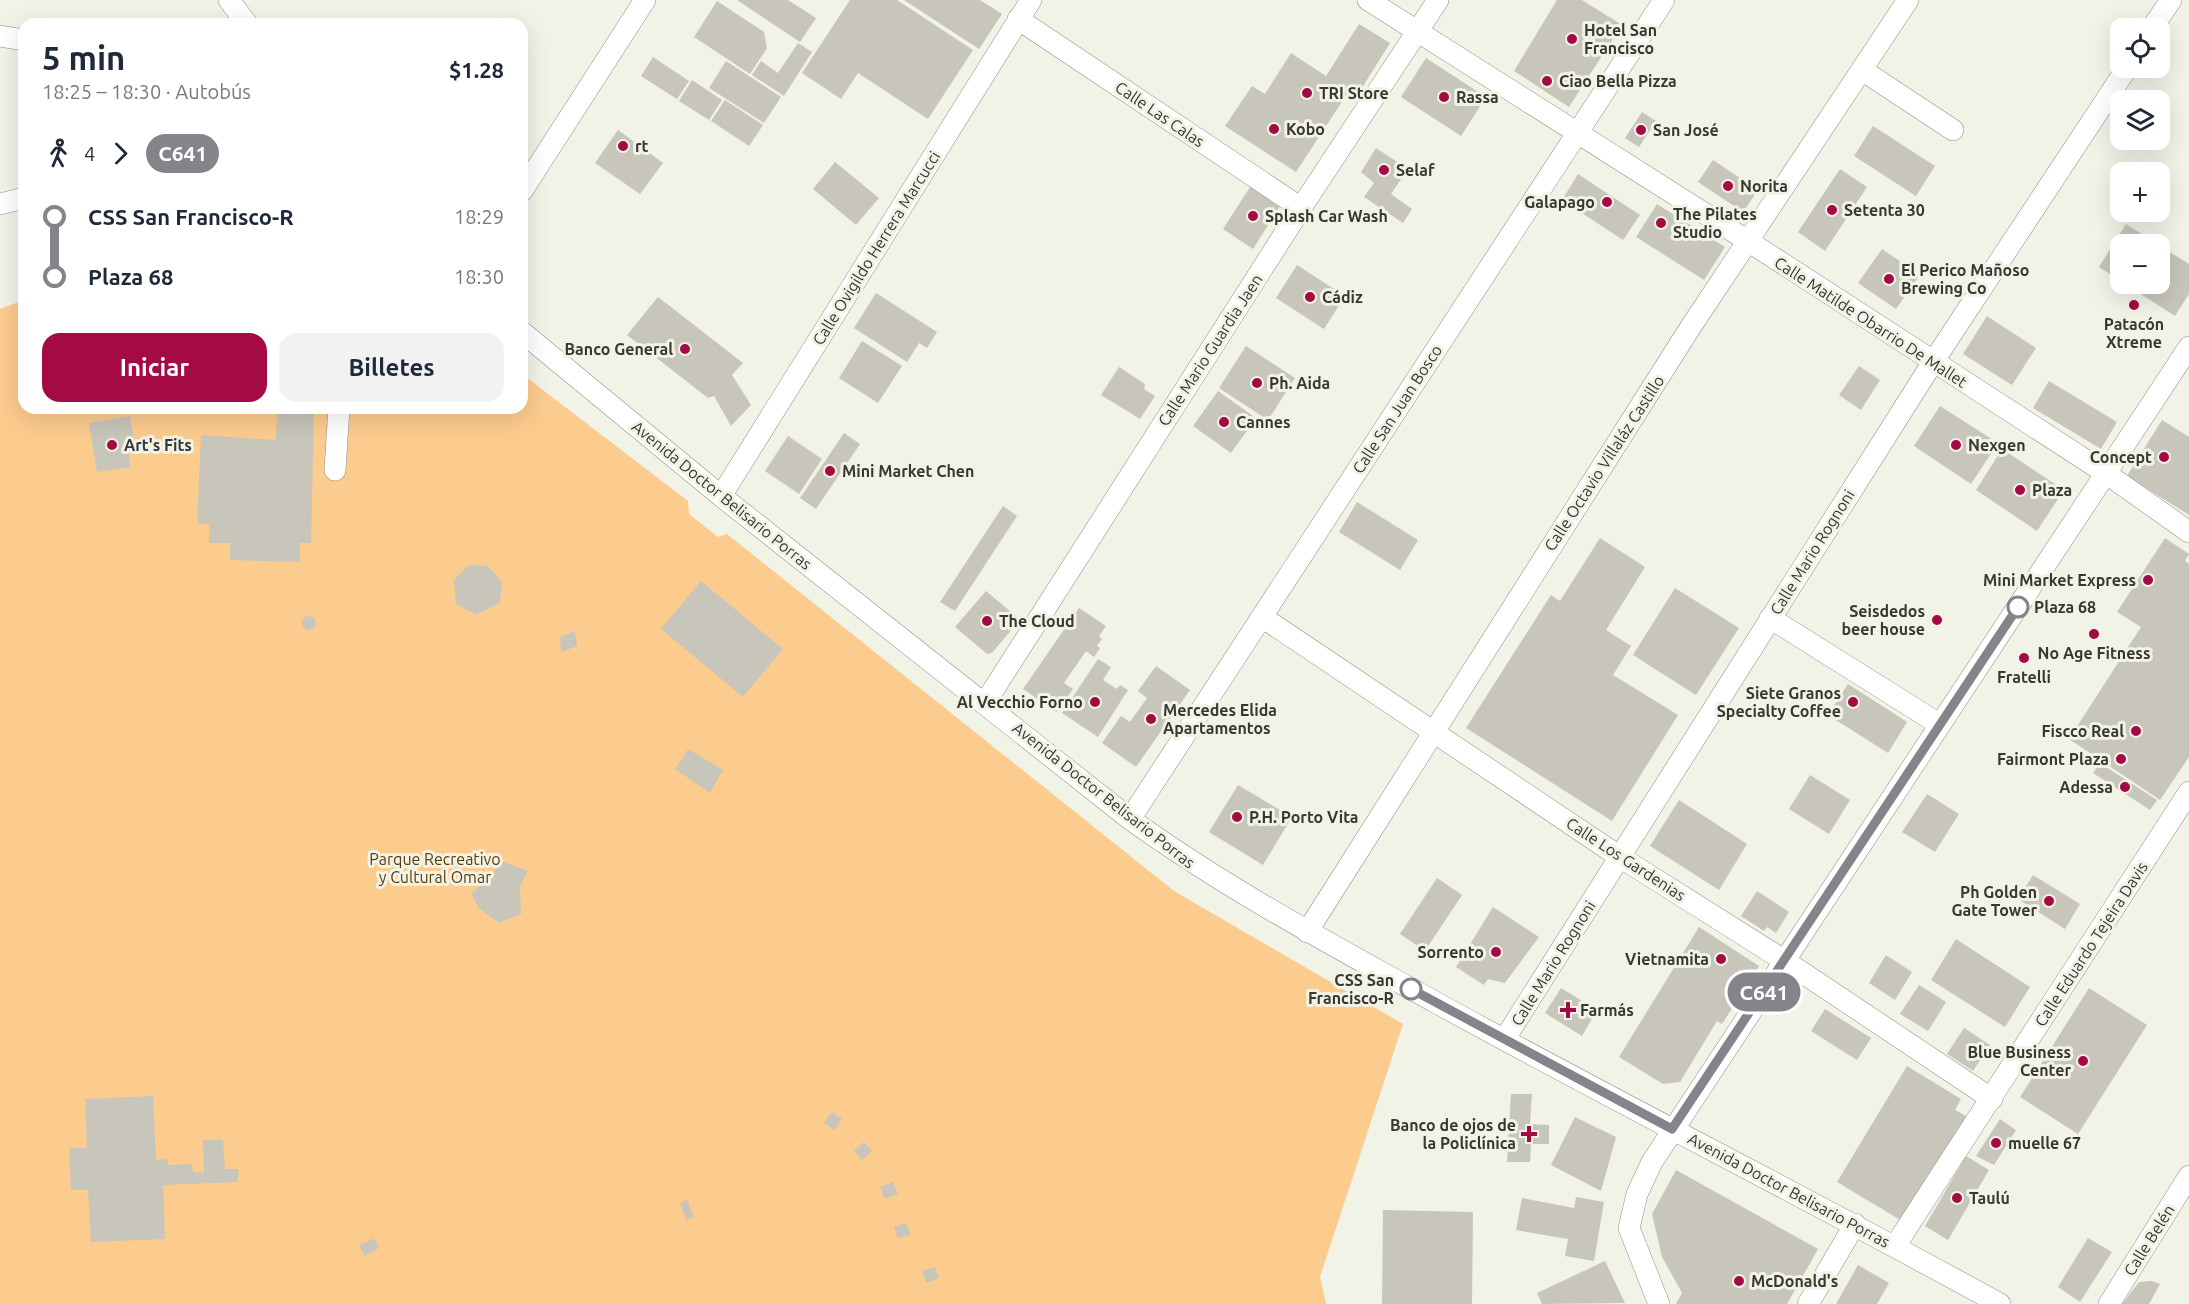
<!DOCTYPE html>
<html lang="es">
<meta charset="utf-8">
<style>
:root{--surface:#fff;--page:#f2f2f3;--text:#1f2937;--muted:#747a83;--accent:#a40a43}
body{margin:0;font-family:Ubuntu,sans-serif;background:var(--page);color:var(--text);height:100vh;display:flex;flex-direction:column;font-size:22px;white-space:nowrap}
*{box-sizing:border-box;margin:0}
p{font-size:20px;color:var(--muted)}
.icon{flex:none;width:33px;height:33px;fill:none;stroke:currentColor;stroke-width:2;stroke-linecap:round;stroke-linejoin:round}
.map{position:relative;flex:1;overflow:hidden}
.panel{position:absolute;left:18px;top:18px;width:510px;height:396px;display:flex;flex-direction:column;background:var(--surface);border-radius:18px;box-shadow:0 6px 24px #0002}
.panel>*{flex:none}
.badge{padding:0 12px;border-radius:20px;font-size:21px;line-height:39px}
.buttons{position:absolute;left:2110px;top:18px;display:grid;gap:12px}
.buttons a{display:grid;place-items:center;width:60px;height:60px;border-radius:12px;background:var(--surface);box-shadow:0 6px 24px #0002;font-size:30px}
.map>.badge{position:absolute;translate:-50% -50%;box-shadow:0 0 0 3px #fff}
.legs{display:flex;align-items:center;gap:9px;height:66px;padding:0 24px;font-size:20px}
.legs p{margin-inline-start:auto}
.overview{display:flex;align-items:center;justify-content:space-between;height:102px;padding:0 24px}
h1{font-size:33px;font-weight:600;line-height:45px}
.primary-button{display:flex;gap:12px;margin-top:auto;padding:12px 24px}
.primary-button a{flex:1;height:69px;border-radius:18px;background:var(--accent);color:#fff;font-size:24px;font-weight:600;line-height:69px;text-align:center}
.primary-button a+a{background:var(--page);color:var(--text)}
ul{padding:0 24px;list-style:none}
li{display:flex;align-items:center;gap:21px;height:60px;font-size:22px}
li i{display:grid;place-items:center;width:9px;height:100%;margin:0 8px;background:currentColor}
li i::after{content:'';width:15px;height:15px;margin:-8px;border:4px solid;border-radius:50%;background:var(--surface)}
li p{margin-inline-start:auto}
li:first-child i{background:linear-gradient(#0000 50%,currentColor 0)}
li:last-child i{background:linear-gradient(currentColor 50%,#0000 0)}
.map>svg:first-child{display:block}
</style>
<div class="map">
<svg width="2189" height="1304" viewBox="0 0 2189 1304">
<rect width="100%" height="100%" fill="#f1f3e7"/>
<path fill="#fccb8e" d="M24 300V408H522V374L688 501 689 514 718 537 727 534 1174 891 1403 1024 1320 1277 1326 1304H0V309Z"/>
<path fill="#c8c5ba" d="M737 0H788L816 18 800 42Z
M850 0H897L973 50 928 119 858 73 841 99 802 73Z
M904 0H980L1002 14 979 49Z
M1557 0H1582L1622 25 1569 107 1514 71Z
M717 1 764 32 767 48 750 74 694 37Z
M1359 24 1390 43 1357 96 1349 91 1296 172 1225 126 1252 86 1265 94 1291 53 1326 76Z
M798 43 812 52 784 96 752 75 761 61 778 73Z
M653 57 689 81 677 99 641 76Z
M1426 58 1486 97 1461 136 1401 97Z
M726 61 781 97 764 123 709 88Z
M692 80 722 100 709 120 679 101Z
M725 100 763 125 749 146 711 121Z
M1642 112 1656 121 1639 147 1625 138Z
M1873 126 1935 166 1916 196 1854 156Z
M618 130 663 163 640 194 595 163Z
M1376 148 1408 169 1391 194 1412 209 1403 223 1364 197 1374 183 1361 172Z
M1713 160 1758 190 1743 212 1698 182Z
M835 162 879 198 856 225 813 189Z
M1840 169 1867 187 1825 251 1798 232Z
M1578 174 1640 215 1623 240 1562 200Z
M1252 184 1282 203 1253 249 1223 229Z
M1657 204 1725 247 1704 280 1636 237Z
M2126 224 2158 244H2121V281L2099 267Z
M2160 246 2189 264V294L2175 316 2125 284H2160Z
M1882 249 1920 275 1896 309 1858 283Z
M1297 265 1345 296 1324 329 1276 298Z
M876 293 937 332 927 348 919 343 907 362 854 328Z
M658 297 743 363 732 375 751 405 731 426 714 396 708 398 627 335Z
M1987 316 2036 348 2012 385 1963 354Z
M862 341 902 366 878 403 839 378Z
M1246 346 1295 378 1268 420 1219 388Z
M1859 366 1880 380 1861 410 1839 395Z
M1119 367 1145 384 1144 389 1155 396 1140 419 1101 395Z
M2049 381 2117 422 2101 449 2033 408Z
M1218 391 1256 418 1231 453 1193 426Z
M1940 406 1998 443 1971 484 1914 446Z
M277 412 314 413 311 543H300V562L230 560V543H209V524L197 523 201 435 276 440Z
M130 416 135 444 127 445 131 467 97 472 89 423Z
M2162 420 2189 437V515L2127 476Z
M844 433 860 444 816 509 800 498Z
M788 436 822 459 799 494 765 471Z
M2002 449 2064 490 2037 531 1976 490Z
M1357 502 1418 540 1400 570 1339 532Z
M1003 506 1017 516 955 611 940 602Z
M1600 538 1645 567 1606 630 1631 646 1613 675 1678 715 1612 821 1466 728 1551 595 1560 601Z
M2165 538 2189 554 2185 561 2189 564V757L2160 800 2069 739 2141 627 2117 612Z
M469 565 488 566 502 582 500 602 477 615 456 604 454 580Z
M701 581 783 649 743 697 661 629Z
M1675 588 1739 628 1696 695 1633 655Z
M986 591 1016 616 1009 625 1013 628 992 653 987 654 955 627Z
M1079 608 1106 626 1099 636 1102 639 1097 646 1100 648 1094 657 1086 651 1064 683 1073 689 1057 712 1023 689Z
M302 623a7 7 0 1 1 14 0a7 7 0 1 1-14 0Z
M575 631 577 646 561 652 560 637Z
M1098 659 1111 667 1103 680 1117 689 1120 685 1128 690 1098 737 1062 713Z
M1156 666 1190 690 1136 767 1102 743 1121 716 1130 722 1147 698 1138 691Z
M1848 684 1907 722 1888 753 1828 715Z
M688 749 723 770 710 793 675 769Z
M2100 763 2157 800 2150 810 2093 773Z
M1810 775 1850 800 1829 834 1789 809Z
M1238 785 1292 817 1263 865 1209 832Z
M1927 794 1959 814 1935 852 1902 832Z
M1679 800 1747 844 1719 890 1650 846Z
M503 862 528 871 520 886 521 914 499 923 479 908 471 894Z
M2033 875 2080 904 2065 929 2018 899Z
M1437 878 1462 895 1425 951 1400 934Z
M1757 891 1789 912 1776 933 1767 927 1764 931 1741 916Z
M1493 907 1539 937 1505 983 1488 979 1484 985 1456 967Z
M1699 927 1759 966 1722 1024 1717 1021 1680 1082 1663 1084 1619 1057Z
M1956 939 2030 987 2005 1027 1931 980Z
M1886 955 1912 972 1895 1000 1869 983Z
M1919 985 1946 1002 1928 1031 1900 1014Z
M1561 988 1597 1010 1582 1036 1545 1013Z
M2089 988 2147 1025 2078 1134 2020 1097Z
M1825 1009 1871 1038 1857 1060 1811 1031Z
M1964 1028 1990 1045 1973 1071 1947 1054Z
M1907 1066 1961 1099 1955 1110 1966 1116 1902 1221 1837 1182Z
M1511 1094H1532L1530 1124 1549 1125V1144H1531L1530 1162H1507Z
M153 1096 156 1160 168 1159V1165L192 1164 193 1172H204L203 1140H223L225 1169H238V1182L163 1185 165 1239 91 1242 88 1190H71L69 1148H87L85 1099Z
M832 1112 842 1119 834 1130 824 1123Z
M1575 1117 1616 1137 1601 1191 1551 1165Z
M2000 1119 2016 1130 1994 1165 1976 1156Z
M864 1142 872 1151 862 1160 854 1151Z
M1966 1156 1989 1170 1948 1240 1925 1226Z
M1676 1170 1818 1249 1787 1304H1676L1682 1293 1662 1257 1652 1214Z
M893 1182 898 1194 885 1199 880 1187Z
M1576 1197 1604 1202 1594 1261 1565 1256 1568 1239 1516 1230 1522 1198 1574 1208Z
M687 1200 694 1217 686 1220 680 1203Z
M1383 1210 1473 1212 1472 1304H1382Z
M906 1223 911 1234 898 1239 894 1227Z
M374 1238 379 1248 365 1256 359 1246Z
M2088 1238 2112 1252 2080 1302 2058 1287Z
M1605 1261 1625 1303 1542 1304 1537 1293Z
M1858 1265 1889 1283 1877 1304H1836Z
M935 1267 939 1278 926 1283 922 1271Z
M2152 1281 2160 1284 2149 1304H2122L2139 1282Z"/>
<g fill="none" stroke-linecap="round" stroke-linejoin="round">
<defs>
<path id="minor" d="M229 0 247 24
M1368 0 1748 241 2107 474 2189 532
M1018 19 1301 208
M2152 28 2171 0
M0 36 24 40
M1862 70 1953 130
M522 191 645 0
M0 204 24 198
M522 332 721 496 1130 819C1227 889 1331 944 1435 1002 1622 1105 1813 1201 2000 1304
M335 470 339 408
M721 496 1031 0
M1262 617 1620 857 1785 961 1992 1099
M1770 618 1939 724
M985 703 1301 208 1438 0
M1130 819 1664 0
M1307 932 1690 328 1908 0
M1504 1040 1933 362 2127 68
M1895 1246 2189 792
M1659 1304 1629 1228 1637 1194 1652 1162 2189 347
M1808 1304 1855 1224
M2109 1304 2189 1176"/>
</defs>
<use href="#minor" stroke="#8f9187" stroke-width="22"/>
<use href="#minor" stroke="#fff" stroke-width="21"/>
</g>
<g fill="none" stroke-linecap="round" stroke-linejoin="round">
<defs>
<path id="line-1" d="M1411 989 1672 1129 2018 607"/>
</defs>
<use href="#line-1" stroke="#fff" stroke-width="14"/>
<use href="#line-1" stroke="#87838a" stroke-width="9"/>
</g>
<g fill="#a40a43" stroke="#f1f3e7" stroke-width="2">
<circle cx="1572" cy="39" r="6"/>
<circle cx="1547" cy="81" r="6"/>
<circle cx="1307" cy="93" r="6"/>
<circle cx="1444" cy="97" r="6"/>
<circle cx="1274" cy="129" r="6"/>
<circle cx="1641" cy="130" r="6"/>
<circle cx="623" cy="146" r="6"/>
<circle cx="1384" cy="170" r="6"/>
<circle cx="1728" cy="186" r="6"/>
<circle cx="1607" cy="202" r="6"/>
<circle cx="1832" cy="210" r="6"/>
<circle cx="1253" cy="216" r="6"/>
<circle cx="1661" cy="223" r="6"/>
<circle cx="1889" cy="279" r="6"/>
<circle cx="1310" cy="297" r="6"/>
<circle cx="2134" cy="305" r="6"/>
<circle cx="685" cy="349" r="6"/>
<circle cx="1257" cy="383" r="6"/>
<circle cx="1224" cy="422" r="6"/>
<circle cx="112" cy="445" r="6"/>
<circle cx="1956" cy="445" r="6"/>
<circle cx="2164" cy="457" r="6"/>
<circle cx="830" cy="471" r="6"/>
<circle cx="2020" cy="490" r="6"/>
<circle cx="2148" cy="580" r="6"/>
<circle cx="1937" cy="620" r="6"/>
<circle cx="987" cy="621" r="6"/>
<circle cx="2094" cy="634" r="6"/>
<circle cx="2024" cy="658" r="6"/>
<circle cx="1095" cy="702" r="6"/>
<circle cx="1853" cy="702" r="6"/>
<circle cx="1151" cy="719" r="6"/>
<circle cx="2136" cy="731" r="6"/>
<circle cx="2121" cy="759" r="6"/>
<circle cx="2125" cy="787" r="6"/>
<circle cx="1237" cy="817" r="6"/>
<circle cx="2049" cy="901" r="6"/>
<circle cx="1496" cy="952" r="6"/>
<circle cx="1721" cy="959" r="6"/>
<path d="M1565 1001h6v6h6v6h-6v6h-6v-6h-6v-6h6z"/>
<circle cx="2083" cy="1061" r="6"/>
<path d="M1526 1125h6v6h6v6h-6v6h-6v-6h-6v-6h6z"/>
<circle cx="1996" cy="1143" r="6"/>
<circle cx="1957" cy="1198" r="6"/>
<circle cx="1739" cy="1281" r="6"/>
</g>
<g fill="#fff" stroke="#87838a" stroke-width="3">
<circle cx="2018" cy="607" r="10"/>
<circle cx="1411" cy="989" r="10"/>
</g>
<g text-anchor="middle" stroke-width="6" stroke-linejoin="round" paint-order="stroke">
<g font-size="16" font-weight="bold" fill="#373833" stroke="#f1f3e7" text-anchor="start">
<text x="1584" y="36">Hotel San<tspan x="1584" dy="18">Francisco</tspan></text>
<text x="1559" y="87">Ciao Bella Pizza</text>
<text x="1319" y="99">TRI Store</text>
<text x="1456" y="103">Rassa</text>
<text x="1286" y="135">Kobo</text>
<text x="1653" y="136">San José</text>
<text x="635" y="152">rt</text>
<text x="1396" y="176">Selaf</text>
<text x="1740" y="192">Norita</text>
<text x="1595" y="208" text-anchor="end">Galapago</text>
<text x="1844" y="216">Setenta 30</text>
<text x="1673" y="220">The Pilates<tspan x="1673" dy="18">Studio</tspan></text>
<text x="1265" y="222">Splash Car Wash</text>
<text x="1901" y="276">El Perico Mañoso<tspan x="1901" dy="18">Brewing Co</tspan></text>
<text x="1322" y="303">Cádiz</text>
<text x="2134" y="330" text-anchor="middle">Patacón<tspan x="2134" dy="18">Xtreme</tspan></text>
<text x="673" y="355" text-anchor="end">Banco General</text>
<text x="1269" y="389">Ph. Aida</text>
<text x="1236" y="428">Cannes</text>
<text x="124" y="451">Art's Fits</text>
<text x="1968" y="451">Nexgen</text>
<text x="2152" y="463" text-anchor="end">Concept</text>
<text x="842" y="477">Mini Market Chen</text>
<text x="2032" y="496">Plaza</text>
<text x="2136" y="586" text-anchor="end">Mini Market Express</text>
<text x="1925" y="617" text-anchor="end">Seisdedos<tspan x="1925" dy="18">beer house</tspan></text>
<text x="999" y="627">The Cloud</text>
<text x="2094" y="659" text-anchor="middle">No Age Fitness</text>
<text x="2024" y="683" text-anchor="middle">Fratelli</text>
<text x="1841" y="699" text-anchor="end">Siete Granos<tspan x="1841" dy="18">Specialty Coffee</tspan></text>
<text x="1083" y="708" text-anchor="end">Al Vecchio Forno</text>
<text x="1163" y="716">Mercedes Elida<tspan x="1163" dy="18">Apartamentos</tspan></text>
<text x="2124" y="737" text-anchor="end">Fiscco Real</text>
<text x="2109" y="765" text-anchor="end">Fairmont Plaza</text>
<text x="2113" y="793" text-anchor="end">Adessa</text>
<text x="1249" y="823">P.H. Porto Vita</text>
<text x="2037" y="898" text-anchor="end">Ph Golden<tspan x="2037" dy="18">Gate Tower</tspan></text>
<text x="1484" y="958" text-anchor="end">Sorrento</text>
<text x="1709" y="965" text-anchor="end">Vietnamita</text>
<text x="1580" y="1016">Farmás</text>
<text x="2071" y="1058" text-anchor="end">Blue Business<tspan x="2071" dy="18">Center</tspan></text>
<text x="1516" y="1131" text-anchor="end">Banco de ojos de<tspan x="1516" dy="18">la Policlínica</tspan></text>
<text x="2008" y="1149">muelle 67</text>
<text x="1969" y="1204">Taulú</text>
<text x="1751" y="1287">McDonald's</text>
</g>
<g font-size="16" fill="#373833" stroke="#f1f3e7">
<text transform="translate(1160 114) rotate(34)" y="6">Calle Las Calas</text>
<text transform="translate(876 248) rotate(-58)" y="6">Calle Ovigildo Herrera Marcucci</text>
<text transform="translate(1871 322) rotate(33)" y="6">Calle Matilde Obarrio De Mallet</text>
<text transform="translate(1210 350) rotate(-57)" y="6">Calle Mario Guardia Jaen</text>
<text transform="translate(1397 409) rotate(-57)" y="6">Calle San Juan Bosco</text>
<text transform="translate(1604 463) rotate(-57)" y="6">Calle Octavio Villaláz Castillo</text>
<text transform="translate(722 495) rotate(39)" y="6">Avenida Doctor Belisario Porras</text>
<text transform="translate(1812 552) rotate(-58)" y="6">Calle Mario Rognoni</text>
<text transform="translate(1104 795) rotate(38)" y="6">Avenida Doctor Belisario Porras</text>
<text transform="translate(1626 859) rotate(33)" y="6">Calle Los Gardenias</text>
<text transform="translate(2091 944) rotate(-57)" y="6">Calle Eduardo Tejeira Davis</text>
<text transform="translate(1553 963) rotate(-58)" y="6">Calle Mario Rognoni</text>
<text transform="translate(1789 1190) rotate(28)" y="6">Avenida Doctor Belisario Porras</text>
<text transform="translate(2149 1240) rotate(-58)" y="6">Calle Belén</text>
</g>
<g font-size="16" font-weight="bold" fill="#373833" stroke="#f1f3e7" text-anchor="start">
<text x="2034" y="613">Plaza 68</text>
<text x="1394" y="986" text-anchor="end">CSS San<tspan x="1394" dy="18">Francisco-R</tspan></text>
</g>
<g font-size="16" fill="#5c3b09" stroke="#f1f3e7">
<text x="435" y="865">Parque Recreativo<tspan x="435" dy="18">y Cultural Omar</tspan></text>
</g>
</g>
</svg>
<div class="buttons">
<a><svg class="icon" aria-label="locate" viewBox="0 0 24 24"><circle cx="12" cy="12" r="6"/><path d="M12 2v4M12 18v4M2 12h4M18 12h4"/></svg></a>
<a><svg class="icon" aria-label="layers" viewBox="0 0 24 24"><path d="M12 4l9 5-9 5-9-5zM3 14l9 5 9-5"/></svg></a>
<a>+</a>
<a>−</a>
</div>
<b class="badge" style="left:1764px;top:992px;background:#87838a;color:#fff">C641</b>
<section class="panel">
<div class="overview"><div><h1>5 min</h1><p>18:25 – 18:30 · Autobús</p></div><b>$1.28</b></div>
<div class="legs"><svg class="icon" aria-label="walk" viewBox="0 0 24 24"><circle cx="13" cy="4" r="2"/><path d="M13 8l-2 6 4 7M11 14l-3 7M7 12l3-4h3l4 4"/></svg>4<svg class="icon" aria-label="forward" viewBox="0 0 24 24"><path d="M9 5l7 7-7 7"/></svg><b class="badge" style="background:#87838a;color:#fff">C641</b></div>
<ul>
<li><i style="color:#87838a"></i><b>CSS San Francisco-R</b><p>18:29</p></li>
<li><i style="color:#87838a"></i><b>Plaza 68</b><p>18:30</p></li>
</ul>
<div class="primary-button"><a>Iniciar</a><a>Billetes</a></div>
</section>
</div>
